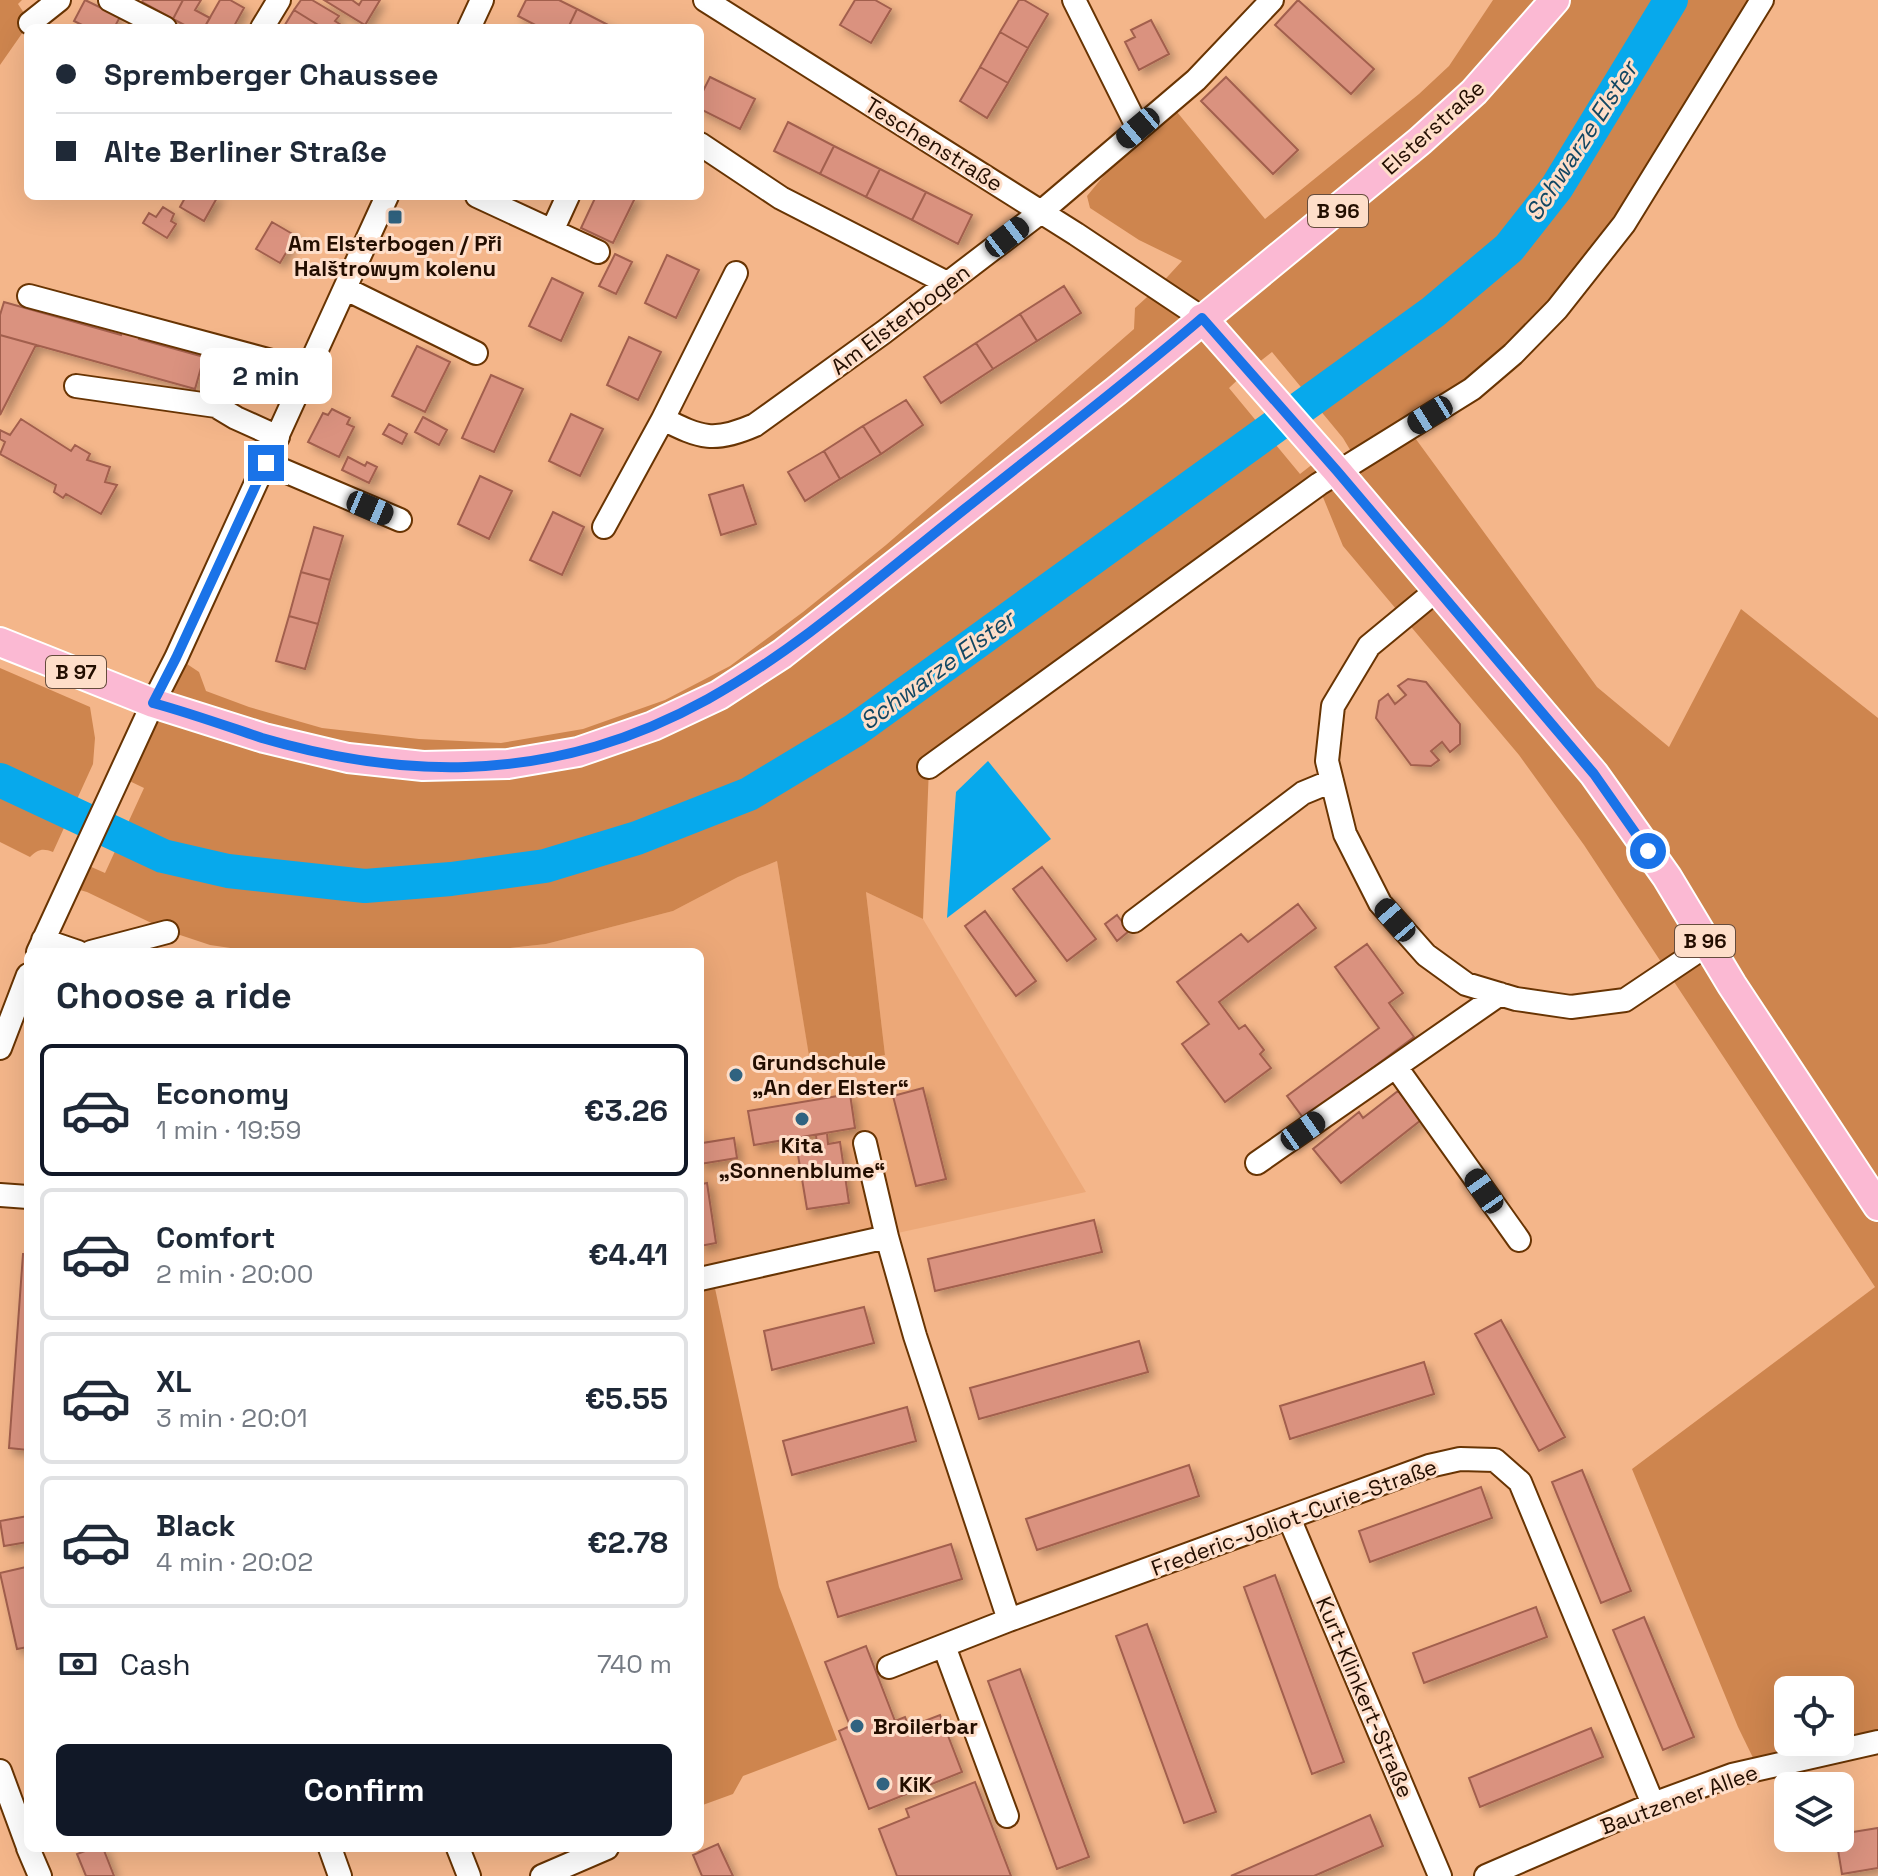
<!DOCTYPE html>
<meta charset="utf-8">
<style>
body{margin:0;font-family:"Space Grotesk",sans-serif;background:#f6f6f7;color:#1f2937;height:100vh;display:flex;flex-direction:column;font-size:30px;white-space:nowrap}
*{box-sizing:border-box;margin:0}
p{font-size:26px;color:#747a83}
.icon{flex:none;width:44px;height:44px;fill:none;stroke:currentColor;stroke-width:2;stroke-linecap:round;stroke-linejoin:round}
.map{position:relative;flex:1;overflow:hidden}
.details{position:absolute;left:24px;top:948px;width:680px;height:904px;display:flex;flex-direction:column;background:#fff;border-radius:12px;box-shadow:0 8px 32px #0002}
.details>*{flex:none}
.guide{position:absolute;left:24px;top:24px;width:680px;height:176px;border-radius:12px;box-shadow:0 8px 32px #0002;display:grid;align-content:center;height:176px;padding:0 32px;background:#fff}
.controls{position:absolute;left:1774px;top:1676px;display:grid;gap:16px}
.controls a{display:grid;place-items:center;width:80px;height:80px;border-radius:12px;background:#fff;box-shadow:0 8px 32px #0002;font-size:40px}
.end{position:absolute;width:36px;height:36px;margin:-18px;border:10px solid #1a73e8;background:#fff;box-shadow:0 0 0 4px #fff}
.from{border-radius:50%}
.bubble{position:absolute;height:56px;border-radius:12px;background:#fff;box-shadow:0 8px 32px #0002;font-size:26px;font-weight:600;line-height:56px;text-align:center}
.car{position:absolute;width:24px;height:48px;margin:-24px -12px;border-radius:10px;box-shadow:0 0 6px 2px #0007;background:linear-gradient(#222 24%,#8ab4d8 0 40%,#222 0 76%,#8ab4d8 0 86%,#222 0)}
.guide b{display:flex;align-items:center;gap:28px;height:76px;font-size:30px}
.guide b+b{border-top:2px solid #e0e1e3}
.guide i{width:20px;height:20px;background:#1f2937}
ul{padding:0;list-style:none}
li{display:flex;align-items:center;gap:24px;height:132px;margin:0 16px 12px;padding:0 16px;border:4px solid #e0e1e3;border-radius:12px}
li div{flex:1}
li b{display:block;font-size:30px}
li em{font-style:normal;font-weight:600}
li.selected{border-color:#111827}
li>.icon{width:72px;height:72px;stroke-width:1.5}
h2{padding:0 32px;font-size:36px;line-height:96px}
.pay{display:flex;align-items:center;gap:20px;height:88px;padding:0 32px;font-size:30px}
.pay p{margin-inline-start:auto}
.cta{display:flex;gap:16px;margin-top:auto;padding:16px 32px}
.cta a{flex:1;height:92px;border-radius:12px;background:#111827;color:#fff;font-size:32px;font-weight:600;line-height:92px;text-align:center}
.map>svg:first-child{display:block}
</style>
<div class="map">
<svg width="1878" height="1876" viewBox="0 0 1878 1876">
<defs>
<filter id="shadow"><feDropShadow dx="5" dy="5" stdDeviation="4" flood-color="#0004"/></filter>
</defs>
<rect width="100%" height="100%" fill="#f4b68a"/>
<!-- built -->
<path fill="#eca878" d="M777 861 811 1067 885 1055 866 892 923 919 1086 1192 700 1276V952H477L546 944 673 911 738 877Z"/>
<!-- green -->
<path fill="#ce854e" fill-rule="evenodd" d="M0 0H22L18 4 30 22 0 65Z
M1493 0H1552L1533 25 1202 317 1158 287 1182 261 1139 240 1090 208 1087 196 1106 173 1177 112 1265 219 1419 94 1449 66Z
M1557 0H1761L1623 224 1512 353 1355 458 1343 438 1272 352 1249 370 1204 318Z
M1157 288 1199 319 1160 353 684 710 465 768 685 713 1202 321 1247 371 1229 388 1300 474 1323 456 1591 776 1878 1210V1739L1758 1768 1738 1727 1632 1469 1875 1287 1584 845 1519 755 1343 546 1318 485 929 767 923 919 866 892 885 1055 811 1068 777 861 738 877 673 911 546 944 474 952H258L210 945 168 931 87 892 69 887 80 862 105 873 144 788 119 776 178 658 199 672 206 691 249 707 322 728 419 739 501 743 583 729 665 700 730 666 803 612 886 545 1134 329 1135 308ZM1788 1690H1840V1742H1788Z
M1410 431 1597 687 1669 747 1741 609 1878 718V1201L1669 876 1340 472Z
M0 668 90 707 95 738 93 764 53 852C43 848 38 849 30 857L0 842Z
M713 1279 779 1587 837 1740 743 1776 733 1794 700 1806V1281Z"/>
<!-- water -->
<path fill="#07a9ec" d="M988 761 1051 839 947 918 956 792Z"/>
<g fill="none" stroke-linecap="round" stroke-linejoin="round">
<!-- river -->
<path stroke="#07a9ec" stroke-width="34" d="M0 780 163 856 228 871 365 886 451 879 545 866 637 838 749 794 855 730 1433 312 1509 248 1557 187 1671 0"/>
</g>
<!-- building -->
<path fill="#da927f" stroke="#a25f4d" stroke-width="2" filter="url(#shadow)" d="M85 0 120 17 114 28H88L74 21Z
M143 0H183L173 19 142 2Z
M183 0H201L195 10 210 18 204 28H190L173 19Z
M220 0H230L244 8 233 28H204Z
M301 0H312L339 16 335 21 346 28H323L294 10Z
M324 0H352L359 5 362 0H380L365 25Z
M526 0H559L577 9 568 28H541L518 16Z
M855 0H875L891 9 871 43 840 25Z
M1019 0H1024L1048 14 1028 48 1000 32Z
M1298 0 1374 69 1351 94 1275 25Z
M577 9 614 28H568Z
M294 10 323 28H283Z
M1151 20 1169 54 1139 70 1125 42 1135 37 1131 30Z
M1000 32 1028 48 1008 83 980 67Z
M980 67 1008 83 987 118 960 101Z
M710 77 755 99 740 129 700 109V97Z
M1226 77 1298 150 1273 174 1201 101Z
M788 122 834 146 820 174 774 151Z
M834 146 880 169 866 197 820 174Z
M880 169 926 192 912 220 866 197Z
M926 192 972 215 958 244 912 220Z
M186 196H218L204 221 180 207Z
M596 196H636L613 243 581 228Z
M163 207 174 214 171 221 176 224 167 238 143 223 149 213 156 217Z
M272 222 296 236 280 263 256 249Z
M615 254 632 262 616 294 599 286Z
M667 255 699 270 676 318 645 303Z
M552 278 583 293 561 341 529 326Z
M1064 286 1081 313 1037 341 1020 314Z
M4 302 121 335 123 326 141 331 139 339 204 357 195 389 0 335V315Z
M1020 314 1037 341 993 369 976 343Z
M0 335 36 345 0 415Z
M629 337 661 352 638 400 607 385Z
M976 343 993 369 941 403 924 377Z
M417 346 450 362 425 412 392 396Z
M491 375 523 389 494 452 462 438Z
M906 400 923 425 881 454 863 426Z
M332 409 350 418 347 424 354 427 339 457 308 442 323 413 328 415Z
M571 414 603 429 580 476 549 461Z
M423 417 447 430 439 445 415 432Z
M21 419 71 451 75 445 90 454 87 460 110 467 105 482 117 485 101 514 66 494 63 498 54 492 56 485 0 454 5 442 0 439V430L10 435Z
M389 424 407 434 402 444 383 434Z
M863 426 881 454 840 479 824 451Z
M824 451 840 479 805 501 788 472Z
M348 457 365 466 367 462 377 467 369 483 342 470Z
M480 476 512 491 489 539 458 524Z
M743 485 756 524 721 535 709 495Z
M553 512 584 527 562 575 530 560Z
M314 527 343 536 330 580 301 572Z
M301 572 330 580 318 624 289 616Z
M289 616 318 624 305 669 276 661Z
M1408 679 1426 682 1460 724V744L1450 752 1442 742 1431 751 1439 760 1431 766 1411 765 1376 718 1379 701 1388 694 1395 704 1406 695 1398 686Z
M1042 867 1096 939 1067 961 1013 889Z
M1298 904 1316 928 1219 1002 1239 1029 1245 1025 1264 1050 1260 1054 1271 1068 1225 1102 1182 1044 1209 1024 1177 982 1241 934 1248 942Z
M985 911 1036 981 1016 996 965 926Z
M1117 915 1129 931 1117 941 1105 924Z
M1367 944 1403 993 1389 1003 1414 1037 1304 1119 1287 1096 1379 1028 1335 967Z
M923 1088 946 1179 916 1186 893 1096Z
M1398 1091 1421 1120 1341 1183 1313 1149 1359 1112 1363 1118Z
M850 1094 855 1128 754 1145 748 1111Z
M700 1128 702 1143 734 1138 737 1158 700 1164Z
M827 1133 828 1144 840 1142 849 1203 807 1209 797 1149 817 1146 816 1135Z
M700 1172 702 1184 707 1183 716 1243 700 1246Z
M1094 1220 1102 1252 935 1291 928 1259Z
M23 1254H28V1450L9 1448Z
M864 1307 874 1343 772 1370 764 1331Z
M1501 1320 1565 1437 1539 1451 1475 1334Z
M1139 1341 1148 1372 979 1419 970 1388Z
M1424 1362 1434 1394 1290 1439 1280 1406Z
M907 1407 916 1441 792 1475 783 1441Z
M1189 1465 1199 1496 1037 1550 1026 1519Z
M1582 1470 1631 1591 1601 1603 1552 1482Z
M1481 1487 1492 1518 1370 1562 1359 1531Z
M28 1516V1542L4 1546 0 1521Z
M951 1544 962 1579 838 1617 827 1582Z
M26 1567 28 1647 17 1649 0 1573Z
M1275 1575 1344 1762 1312 1774 1244 1587Z
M1536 1607 1547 1637 1424 1683 1413 1653Z
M1644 1617 1694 1737 1663 1750 1613 1630Z
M1147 1624 1216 1812 1184 1823 1116 1636Z
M866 1646 895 1721 905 1717 909 1727 940 1715 962 1772 869 1809 839 1731 850 1726 825 1662Z
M1020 1669 1089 1857 1057 1869 988 1681Z
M1591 1728 1603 1757 1480 1807 1469 1778Z
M975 1782 1011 1876H897L879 1829 909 1817 906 1809Z
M1370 1815 1383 1846 1314 1876H1231Z
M1878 1828V1868L1842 1874 1836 1838H1840V1834Z
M718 1844 733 1876H702L693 1855Z
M93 1848H103L114 1876H86L77 1854Z"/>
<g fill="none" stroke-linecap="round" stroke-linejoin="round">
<defs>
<path id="minor" d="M110 0 165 28
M705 0 1076 234 1202 318
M1074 0 1138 128
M30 23 59 0
M262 28 279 0
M469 28 482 0
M700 144 781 198 947 283
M477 196 598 252
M552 231 568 196
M736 273 663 419C701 438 714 443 755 425L884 332 1041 212 1196 80 1272 0
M346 289 476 353
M29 296 309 371
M76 386 216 406 236 418 278 437
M266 463 400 520
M604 527 663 419
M1438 589 1369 646 1333 706 1327 761 1345 834 1380 903 1426 955 1466 984 1516 999 1571 1007 1625 1000 1707 945
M929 767 1319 484 1472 389 1513 354 1557 309 1624 224 1762 0
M1134 921 1303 793 1332 781
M43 940 78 952
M38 952 153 703 176 658 387 196
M91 952 167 932
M0 1048 28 975
M1396 1067 1519 1240
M865 1143 887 1237
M1257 1163 1500 994
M0 1195 28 1197
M700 1279 887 1237 915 1336 1009 1620 1429 1466 1460 1459 1495 1460 1520 1482 1653 1804
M1289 1518 1440 1876
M944 1646 1007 1816
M889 1667 1009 1620
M0 1771 28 1847
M28 1848 40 1876
M330 1848 340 1876
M458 1848 469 1876
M542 1876 607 1848
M1486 1876 1653 1804 1732 1775 1878 1742"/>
<path id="major" d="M1202 318 1337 471 1594 774 1667 877 1732 985 1878 1206
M0 642 153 703 264 738 348 758 423 766 508 764 578 752 653 726 719 695 782 654 1116 391 1420 141 1474 92 1555 0"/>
</defs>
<!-- minor casing -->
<use href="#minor" stroke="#683403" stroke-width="26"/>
<!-- major casing -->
<use href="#major" stroke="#fff" stroke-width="32"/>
<!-- minor -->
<use href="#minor" stroke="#fff" stroke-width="22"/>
<!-- major -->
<use href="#major" stroke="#fbb9d3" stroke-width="28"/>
</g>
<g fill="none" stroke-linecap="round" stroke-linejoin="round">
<!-- route -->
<path stroke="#1a73e8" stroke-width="10" d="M266 463 176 658 153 703C190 713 226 726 262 738 327 757 398 769 466 767 681 760 808 633 966 508 1045 445 1125 384 1202 318L1337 471 1594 774 1648 851"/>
</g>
<!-- markers -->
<g fill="#306380" stroke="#fedec9" stroke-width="3">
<rect x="387" y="209" width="16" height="16" rx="4"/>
<circle cx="736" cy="1075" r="8"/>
<circle cx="802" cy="1119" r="8"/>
<circle cx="857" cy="1726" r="8"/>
<circle cx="883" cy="1784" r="8"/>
</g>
<g text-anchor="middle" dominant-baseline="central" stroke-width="6" stroke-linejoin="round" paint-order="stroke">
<!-- shield labels -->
<g fill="#fedec9" stroke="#654c3c" stroke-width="2">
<rect x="1308" y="195" width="60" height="32" rx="6"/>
<rect x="46" y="656" width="60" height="32" rx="6"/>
<rect x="1675" y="925" width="60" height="32" rx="6"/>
</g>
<g font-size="20" font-weight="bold" fill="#230e00">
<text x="1338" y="211">B 96</text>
<text x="76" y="672">B 97</text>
<text x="1705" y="941">B 96</text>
</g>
<!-- street labels -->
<g font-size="22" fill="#230e00" stroke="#fedec9">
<text transform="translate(1433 127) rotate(-42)">Elsterstraße</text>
<text transform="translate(934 144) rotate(32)">Teschenstraße</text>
<text transform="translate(900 319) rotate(-37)">Am Elsterbogen</text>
<text transform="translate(1294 1517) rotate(-20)">Frederic-Joliot-Curie-Straße</text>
<text transform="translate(1365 1697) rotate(67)">Kurt-Klinkert-Straße</text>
<text transform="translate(1679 1799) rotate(-20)">Bautzener Allee</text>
</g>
<!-- poi labels -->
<g font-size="22" font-weight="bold" fill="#230e00" stroke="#fedec9" text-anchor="start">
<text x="395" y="243" text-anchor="middle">Am Elsterbogen / Při<tspan x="395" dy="25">Halštrowym kolenu</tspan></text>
<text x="752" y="1062">Grundschule<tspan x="752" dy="25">„An der Elster“</tspan></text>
<text x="802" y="1145" text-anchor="middle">Kita<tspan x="802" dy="25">„Sonnenblume“</tspan></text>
<text x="873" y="1726">Broilerbar</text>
<text x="899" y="1784">KiK</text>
</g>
<!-- water labels -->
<g font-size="24" font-style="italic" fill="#124763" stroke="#fedec9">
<text transform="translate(1581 141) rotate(-57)">Schwarze Elster</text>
<text transform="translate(937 670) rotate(-36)">Schwarze Elster</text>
</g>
</g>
</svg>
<div class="controls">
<a><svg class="icon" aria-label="locate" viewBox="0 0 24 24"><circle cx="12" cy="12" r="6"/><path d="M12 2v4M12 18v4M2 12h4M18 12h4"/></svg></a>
<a><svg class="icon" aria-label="layers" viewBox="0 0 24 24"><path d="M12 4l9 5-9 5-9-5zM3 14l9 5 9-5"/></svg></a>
</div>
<i class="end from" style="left:1648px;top:851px"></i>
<i class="end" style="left:266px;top:463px"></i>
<div class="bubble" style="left:200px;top:348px;width:132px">2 min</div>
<i class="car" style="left:1138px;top:128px;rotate:230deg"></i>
<i class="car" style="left:1007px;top:237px;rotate:52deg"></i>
<i class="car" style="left:1430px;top:415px;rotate:238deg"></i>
<i class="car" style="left:370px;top:508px;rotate:113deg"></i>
<i class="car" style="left:1395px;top:920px;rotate:319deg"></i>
<i class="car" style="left:1303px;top:1131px;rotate:55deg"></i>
<i class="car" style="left:1484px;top:1191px;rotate:325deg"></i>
<div class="guide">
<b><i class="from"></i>Spremberger Chaussee</b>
<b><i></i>Alte Berliner Straße</b>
</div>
<section class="details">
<h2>Choose a ride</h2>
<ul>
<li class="selected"><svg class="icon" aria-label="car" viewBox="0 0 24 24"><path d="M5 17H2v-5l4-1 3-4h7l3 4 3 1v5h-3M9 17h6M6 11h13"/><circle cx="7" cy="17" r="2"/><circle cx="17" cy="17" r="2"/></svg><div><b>Economy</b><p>1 min · 19:59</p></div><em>€3.26</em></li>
<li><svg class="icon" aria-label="car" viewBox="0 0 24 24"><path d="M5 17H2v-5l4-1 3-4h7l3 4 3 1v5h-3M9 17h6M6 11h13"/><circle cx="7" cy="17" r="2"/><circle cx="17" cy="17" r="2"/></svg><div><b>Comfort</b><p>2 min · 20:00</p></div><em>€4.41</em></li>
<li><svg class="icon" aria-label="car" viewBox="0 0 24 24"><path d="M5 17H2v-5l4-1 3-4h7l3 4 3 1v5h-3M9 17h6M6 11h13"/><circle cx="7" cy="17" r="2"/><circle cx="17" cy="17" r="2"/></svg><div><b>XL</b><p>3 min · 20:01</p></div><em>€5.55</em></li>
<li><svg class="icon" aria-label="car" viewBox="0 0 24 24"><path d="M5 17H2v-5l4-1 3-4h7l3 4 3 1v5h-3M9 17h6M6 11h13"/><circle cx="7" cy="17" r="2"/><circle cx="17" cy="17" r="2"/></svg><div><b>Black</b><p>4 min · 20:02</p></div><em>€2.78</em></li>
</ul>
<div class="pay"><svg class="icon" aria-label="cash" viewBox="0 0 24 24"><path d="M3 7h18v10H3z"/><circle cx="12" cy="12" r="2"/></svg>Cash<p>740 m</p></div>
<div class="cta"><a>Confirm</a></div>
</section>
</div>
